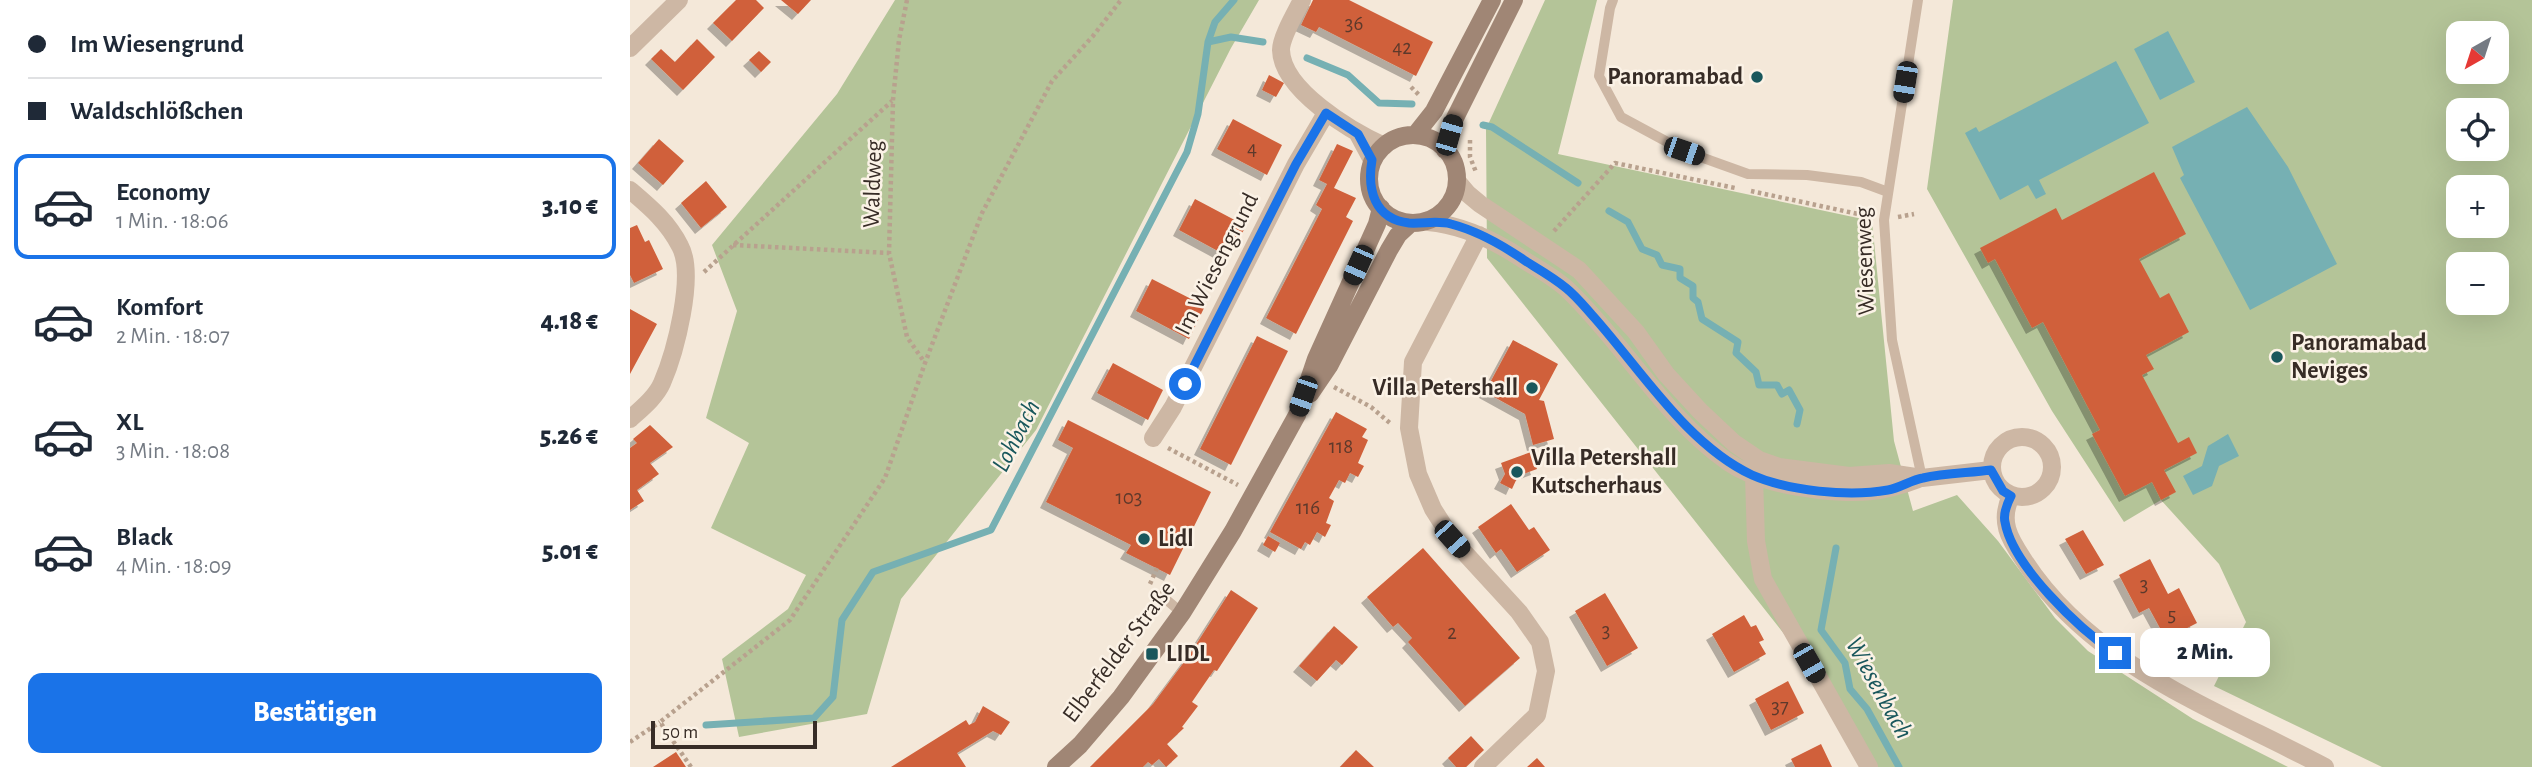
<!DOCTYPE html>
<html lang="de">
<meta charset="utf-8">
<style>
body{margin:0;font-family:"Alegreya Sans",sans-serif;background:#f6f6f7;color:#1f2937;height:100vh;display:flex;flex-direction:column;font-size:26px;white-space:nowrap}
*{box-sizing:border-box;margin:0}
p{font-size:23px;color:#747a83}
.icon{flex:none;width:38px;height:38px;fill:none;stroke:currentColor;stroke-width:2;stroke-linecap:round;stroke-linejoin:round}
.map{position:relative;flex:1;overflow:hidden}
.panel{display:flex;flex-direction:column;background:#fff;width:630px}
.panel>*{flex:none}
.hud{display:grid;align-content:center;height:154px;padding:0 28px;background:#fff}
.needle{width:46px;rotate:219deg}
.buttons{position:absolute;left:1816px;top:21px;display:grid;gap:14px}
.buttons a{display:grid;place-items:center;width:63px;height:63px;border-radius:14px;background:#fff;box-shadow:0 7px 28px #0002;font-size:35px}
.scale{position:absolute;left:21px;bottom:18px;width:166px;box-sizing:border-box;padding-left:7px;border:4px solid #372c26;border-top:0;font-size:19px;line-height:24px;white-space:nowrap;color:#372c26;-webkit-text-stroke:5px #fbf2e6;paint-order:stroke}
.end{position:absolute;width:32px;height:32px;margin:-16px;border:9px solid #1a73e8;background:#fff;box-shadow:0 0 0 4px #fff}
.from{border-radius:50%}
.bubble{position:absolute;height:49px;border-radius:14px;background:#fff;box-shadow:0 7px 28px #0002;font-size:23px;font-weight:800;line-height:49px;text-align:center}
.car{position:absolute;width:21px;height:42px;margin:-21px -10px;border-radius:9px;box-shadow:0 0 5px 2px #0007;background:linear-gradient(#222 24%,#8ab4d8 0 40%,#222 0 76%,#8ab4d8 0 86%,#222 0)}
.hud b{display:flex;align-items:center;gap:24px;height:66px;font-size:26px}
.hud b+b{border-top:2px solid #e0e1e3}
.hud i{width:18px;height:18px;background:#1f2937}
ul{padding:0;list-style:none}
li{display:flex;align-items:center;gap:21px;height:105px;margin:0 14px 10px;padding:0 14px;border:4px solid transparent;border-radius:14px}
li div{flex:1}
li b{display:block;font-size:26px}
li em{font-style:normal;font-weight:800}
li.on{border-color:#1a73e8}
li>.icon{width:63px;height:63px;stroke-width:1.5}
.action{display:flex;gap:14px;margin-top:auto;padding:14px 28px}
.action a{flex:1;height:80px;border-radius:14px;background:#1a73e8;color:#fff;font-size:28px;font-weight:800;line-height:80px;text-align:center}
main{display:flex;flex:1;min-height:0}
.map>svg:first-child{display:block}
</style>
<main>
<section class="panel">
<div class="hud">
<b><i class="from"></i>Im Wiesengrund</b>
<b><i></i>Waldschlößchen</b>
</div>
<ul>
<li class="on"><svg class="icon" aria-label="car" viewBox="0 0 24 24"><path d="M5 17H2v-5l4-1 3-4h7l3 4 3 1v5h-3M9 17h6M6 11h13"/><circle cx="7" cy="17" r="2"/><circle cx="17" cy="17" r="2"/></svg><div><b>Economy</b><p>1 Min. · 18:06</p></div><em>3.10 €</em></li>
<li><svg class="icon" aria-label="car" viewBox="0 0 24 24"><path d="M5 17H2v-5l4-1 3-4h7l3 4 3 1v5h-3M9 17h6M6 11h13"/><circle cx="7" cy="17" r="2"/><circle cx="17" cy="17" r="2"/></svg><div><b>Komfort</b><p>2 Min. · 18:07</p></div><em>4.18 €</em></li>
<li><svg class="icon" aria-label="car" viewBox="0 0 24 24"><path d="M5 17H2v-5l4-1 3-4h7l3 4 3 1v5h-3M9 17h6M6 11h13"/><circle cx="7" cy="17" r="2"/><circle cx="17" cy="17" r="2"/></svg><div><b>XL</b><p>3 Min. · 18:08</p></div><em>5.26 €</em></li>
<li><svg class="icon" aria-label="car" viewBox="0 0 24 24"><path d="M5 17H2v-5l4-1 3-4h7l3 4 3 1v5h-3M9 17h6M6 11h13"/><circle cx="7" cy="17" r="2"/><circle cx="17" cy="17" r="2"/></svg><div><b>Black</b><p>4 Min. · 18:09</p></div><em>5.01 €</em></li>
</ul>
<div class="action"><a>Bestätigen</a></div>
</section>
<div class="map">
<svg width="1902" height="767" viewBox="0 0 1902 767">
<defs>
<filter id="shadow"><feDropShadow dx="-6" dy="6" stdDeviation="0" flood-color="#0004"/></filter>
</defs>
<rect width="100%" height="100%" fill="#f4e8d9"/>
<!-- green -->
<path fill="#b4c498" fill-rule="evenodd" d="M265 0H629L601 48 406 430 271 599 237 714 109 737 92 659 158 609 176 575 81 528 119 443 76 418 107 311 82 245 207 94Z
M915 0H967L928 154 1242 221 1264 441 1283 511 1327 495 1368 541 1425 618 1458 651 1563 719 1658 767H1248L1181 668 857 258 856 129Z
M1323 0H1902V767H1752L1584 686 1616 622 1589 564 1531 500 1494 522 1422 411 1297 189ZM1829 33H1867V72H1829ZM1829 110H1867V149H1829ZM1829 187H1867V226H1829ZM1829 264H1867V303H1829Z"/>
<!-- water -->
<path fill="#76b0b3" d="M1538 31 1565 82 1530 100 1504 49Z
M1486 61 1519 123 1409 180 1416 194 1406 199 1398 185 1370 200 1335 133 1346 127 1349 132Z
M1617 107 1658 167 1707 264 1620 310 1550 178 1554 175 1542 147Z
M1598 434 1609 456 1589 466 1582 486 1563 495 1553 476 1572 466 1578 446Z"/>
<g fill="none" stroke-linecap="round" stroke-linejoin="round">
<!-- stream -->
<path stroke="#76b0b3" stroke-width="7" d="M578 42 601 37 633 42
M677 58 718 75 749 103 782 104
M853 125 862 127 948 183
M979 211 998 222 1012 249 1027 255 1032 265 1050 269V278L1063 286V298L1068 302 1072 319 1108 342 1106 353 1126 372 1129 385H1147L1152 394 1159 390 1170 410 1167 424
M1206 548 1191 630 1215 663 1220 689 1237 709 1269 767
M76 725 184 718 203 697 212 620 243 572 361 530 557 152 568 114 578 42 585 22 604 0"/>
</g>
<!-- building -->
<path fill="#d0613b" filter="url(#shadow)" d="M106 0H126L134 8 102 41 83 23Z
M151 0H181L168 14Z
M683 0H719L803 42 786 76 689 27 686 32 671 25Z
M67 39 85 57 53 90 21 59 31 49 45 62Z
M129 51 141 62 131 72 119 60Z
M639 75 654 83 646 97 632 90Z
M603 119 652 145 637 175 587 149Z
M29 139 54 161 33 185 8 163Z
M707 144 723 151 704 188 726 198 716 217 723 221 666 334 636 318 692 209 686 205 697 184 689 180Z
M1524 172 1556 234 1509 259 1530 298 1539 293 1559 332 1516 355 1524 369 1512 375 1548 443 1559 437 1567 453 1534 470 1546 492 1531 500 1522 482 1495 496 1462 434 1470 430 1413 322 1402 328 1365 259 1358 263 1350 248 1426 208 1432 220Z
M76 181 97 207 71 228 51 203Z
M565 199 616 226 599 257 549 230Z
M7 225 15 242 19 240 33 269 4 283 0 275V228Z
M522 279 575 306 559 339 506 311Z
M0 309 27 324 0 374Z
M627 336 658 351 601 465 570 449Z
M883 340 928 364 909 400 914 401 924 439 903 445 895 414 855 392Z
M483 363 533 390 518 420 467 393Z
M706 412 737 429 732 437 738 440 728 463 734 466 728 477 720 473 715 483 709 480 699 498 704 501 696 523 701 525 695 537 687 532 680 545 675 542 671 549 640 532Z
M438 420 581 492 540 575 496 553 501 545 416 502 443 448 428 440Z
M20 425 43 447 20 463 29 474 7 490 14 501 0 510V448L7 443 3 439Z
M901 452 907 469 888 476 882 489 870 483 875 474 871 463Z
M881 504 899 530 904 527 920 550 887 572 871 549 866 553 848 527Z
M1453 530 1474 565 1456 574 1435 539Z
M638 536 650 543 645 552 633 545Z
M793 548 890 658 835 706 778 642 782 638 768 623 763 627 737 597Z
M1520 559 1538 594 1549 588 1567 623 1536 639 1519 608 1509 613 1489 575Z
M601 590 628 608 587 671 584 670 562 702 568 706 552 727 554 728 537 744 548 756 536 767 529 759 522 765 518 762 513 767H460L523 704 560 654Z
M975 593 1008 648 977 666 945 611Z
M1114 615 1121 627 1126 625 1134 640 1129 642 1136 654 1104 672 1082 634Z
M704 626 728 647 712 665 706 660 687 681 669 666Z
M1158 681 1174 713 1141 730 1125 699Z
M353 706 380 722 371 735 363 731 327 753 336 767H261L336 720 339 725 345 722Z
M841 736 854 750 836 767H826L818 758Z
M1191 744 1202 767H1165L1161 759Z
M726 750 744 767H710Z
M46 752 56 767H23Z
M907 758 915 767H897Z"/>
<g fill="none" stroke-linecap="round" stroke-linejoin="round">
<!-- path -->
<path stroke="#b8a18e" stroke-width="4.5" stroke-dasharray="3.5 3.5" stroke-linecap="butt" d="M277 0 269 40 263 100 259 253 277 337 295 363
M781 87 790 96
M840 140V157L846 172
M1121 191 1242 217
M1268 217 1284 214
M924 231 985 163 1105 188
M103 245 259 253
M74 272 262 101
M704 387 741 407 761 424
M538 448 608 485
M520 584 527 568
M0 742 30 722
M61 767 30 722 160 620 255 478 295 363 352 213 422 81 463 36 491 0"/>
<!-- service -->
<path stroke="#cdb7a4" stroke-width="10" d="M983 0 980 8 969 76 991 117 1054 151 1118 174 1177 175 1231 182 1258 192
M1288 0 1254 220 1262 340 1292 478
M532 596 552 613"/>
<!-- minor -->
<path stroke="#cdb7a4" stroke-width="18" d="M672 0C666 12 651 37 651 50 652 90 721 131 754 146
M0 48 49 0
M728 134 742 160
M827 181 838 194 850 204 949 270 1006 332 1036 374 1070 411 1104 443 1129 460 1149 467 1219 476 1259 473 1292 478 1361 470
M0 190C20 207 38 222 50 246 66 275 45 353 32 383 26 397 11 409 0 419
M798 222C832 225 862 239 891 258 906 268 926 278 939 291 995 345 1034 417 1098 462 1125 480 1158 486 1189 490 1228 494 1252 493 1288 479
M849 235 783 362 779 428 788 474 803 509 822 539 889 612 910 642 916 671 907 715 853 767
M1362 467a30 30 0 1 1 60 0a30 30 0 1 1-60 0Z
M523 438 543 407 666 164 696 113
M1127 466 1124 476 1126 541 1133 579 1239 767
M1381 496C1369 521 1379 538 1393 559 1461 666 1588 710 1695 767"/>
<!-- secondary -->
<path stroke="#a08675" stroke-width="18" d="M785 135 804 111 862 0
M739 179a44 44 0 1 1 88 0a44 44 0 1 1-88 0Z
M815 150 824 120 884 0
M680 394 699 366 759 250 768 235 781 223
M426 767 450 745 491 697 552 613 603 531 667 415 686 359 747 224 751 208"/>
</g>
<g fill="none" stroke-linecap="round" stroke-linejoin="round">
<!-- route -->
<path stroke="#1a73e8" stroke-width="9" d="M555 384 666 164 696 113 728 134 742 160C737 189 744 219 779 223 793 224 807 220 821 224 848 231 874 246 897 262 910 270 924 278 936 288 946 296 954 306 962 315 1009 367 1057 445 1122 475 1158 491 1219 497 1258 490 1270 488 1281 480 1293 478 1315 473 1339 473 1361 470L1373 491 1381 496C1377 504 1373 514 1375 522 1382 565 1449 629 1485 653"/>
</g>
<!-- markers -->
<g fill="#19575c" stroke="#fbf2e6" stroke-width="2.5">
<circle cx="1127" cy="77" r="7"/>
<circle cx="1647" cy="357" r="7"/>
<circle cx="902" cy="388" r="7"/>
<circle cx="887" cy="472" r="7"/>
<circle cx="514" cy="539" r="7"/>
<rect x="515" y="647" width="14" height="14" rx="3.5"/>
</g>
<g text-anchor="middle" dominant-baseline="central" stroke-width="5" stroke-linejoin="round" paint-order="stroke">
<!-- number labels -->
<g font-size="21" fill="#5d392b">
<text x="724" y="23">36</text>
<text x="772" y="47">42</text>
<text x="622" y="148">4</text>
<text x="711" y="446">118</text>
<text x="499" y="497">103</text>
<text x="678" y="507">116</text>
<text x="1514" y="584">3</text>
<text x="1542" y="614">5</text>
<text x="976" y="630">3</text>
<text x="822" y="632">2</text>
<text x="1150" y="706">37</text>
</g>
<!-- poi labels -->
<g font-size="24" font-weight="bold" fill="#372c26" stroke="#fbf2e6" text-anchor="start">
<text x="1113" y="77" text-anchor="end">Panoramabad</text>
<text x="1661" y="343">Panoramabad<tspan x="1661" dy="28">Neviges</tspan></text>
<text x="888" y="388" text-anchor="end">Villa Petershall</text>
<text x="901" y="458">Villa Petershall<tspan x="901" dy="28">Kutscherhaus</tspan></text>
<text x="528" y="539">Lidl</text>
<text x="536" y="654">LIDL</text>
</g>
<!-- street labels -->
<g font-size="24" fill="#372c26" stroke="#fbf2e6">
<text transform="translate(243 184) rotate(-88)">Waldweg</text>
<text transform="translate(1235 261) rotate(-92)">Wiesenweg</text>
<text transform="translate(587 264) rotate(-63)">Im Wiesengrund</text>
<text transform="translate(489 652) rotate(-53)">Elberfelder Straße</text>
</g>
<!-- water labels -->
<g font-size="26" font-style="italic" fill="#19575c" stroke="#fbf2e6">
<text transform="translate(386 436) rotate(-63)">Lohbach</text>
<text transform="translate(1249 688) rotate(61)">Wiesenbach</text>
</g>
</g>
</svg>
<div class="buttons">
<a><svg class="needle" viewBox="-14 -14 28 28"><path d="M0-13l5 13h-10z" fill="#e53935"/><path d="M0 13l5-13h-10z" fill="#747a83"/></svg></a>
<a><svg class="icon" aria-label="locate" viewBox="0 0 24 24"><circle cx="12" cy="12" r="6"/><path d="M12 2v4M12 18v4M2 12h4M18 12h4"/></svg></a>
<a>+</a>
<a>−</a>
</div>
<div class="scale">50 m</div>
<i class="end from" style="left:555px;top:384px"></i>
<i class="end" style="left:1485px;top:653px"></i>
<div class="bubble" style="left:1510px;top:628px;width:130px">2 Min.</div>
<i class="car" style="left:1275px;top:82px;rotate:189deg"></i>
<i class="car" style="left:819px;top:135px;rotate:16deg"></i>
<i class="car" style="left:1054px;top:151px;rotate:109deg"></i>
<i class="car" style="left:728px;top:265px;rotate:204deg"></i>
<i class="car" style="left:673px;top:396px;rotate:199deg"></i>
<i class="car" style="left:822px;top:539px;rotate:138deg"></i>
<i class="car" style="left:1179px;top:663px;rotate:150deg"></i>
</div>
</main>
